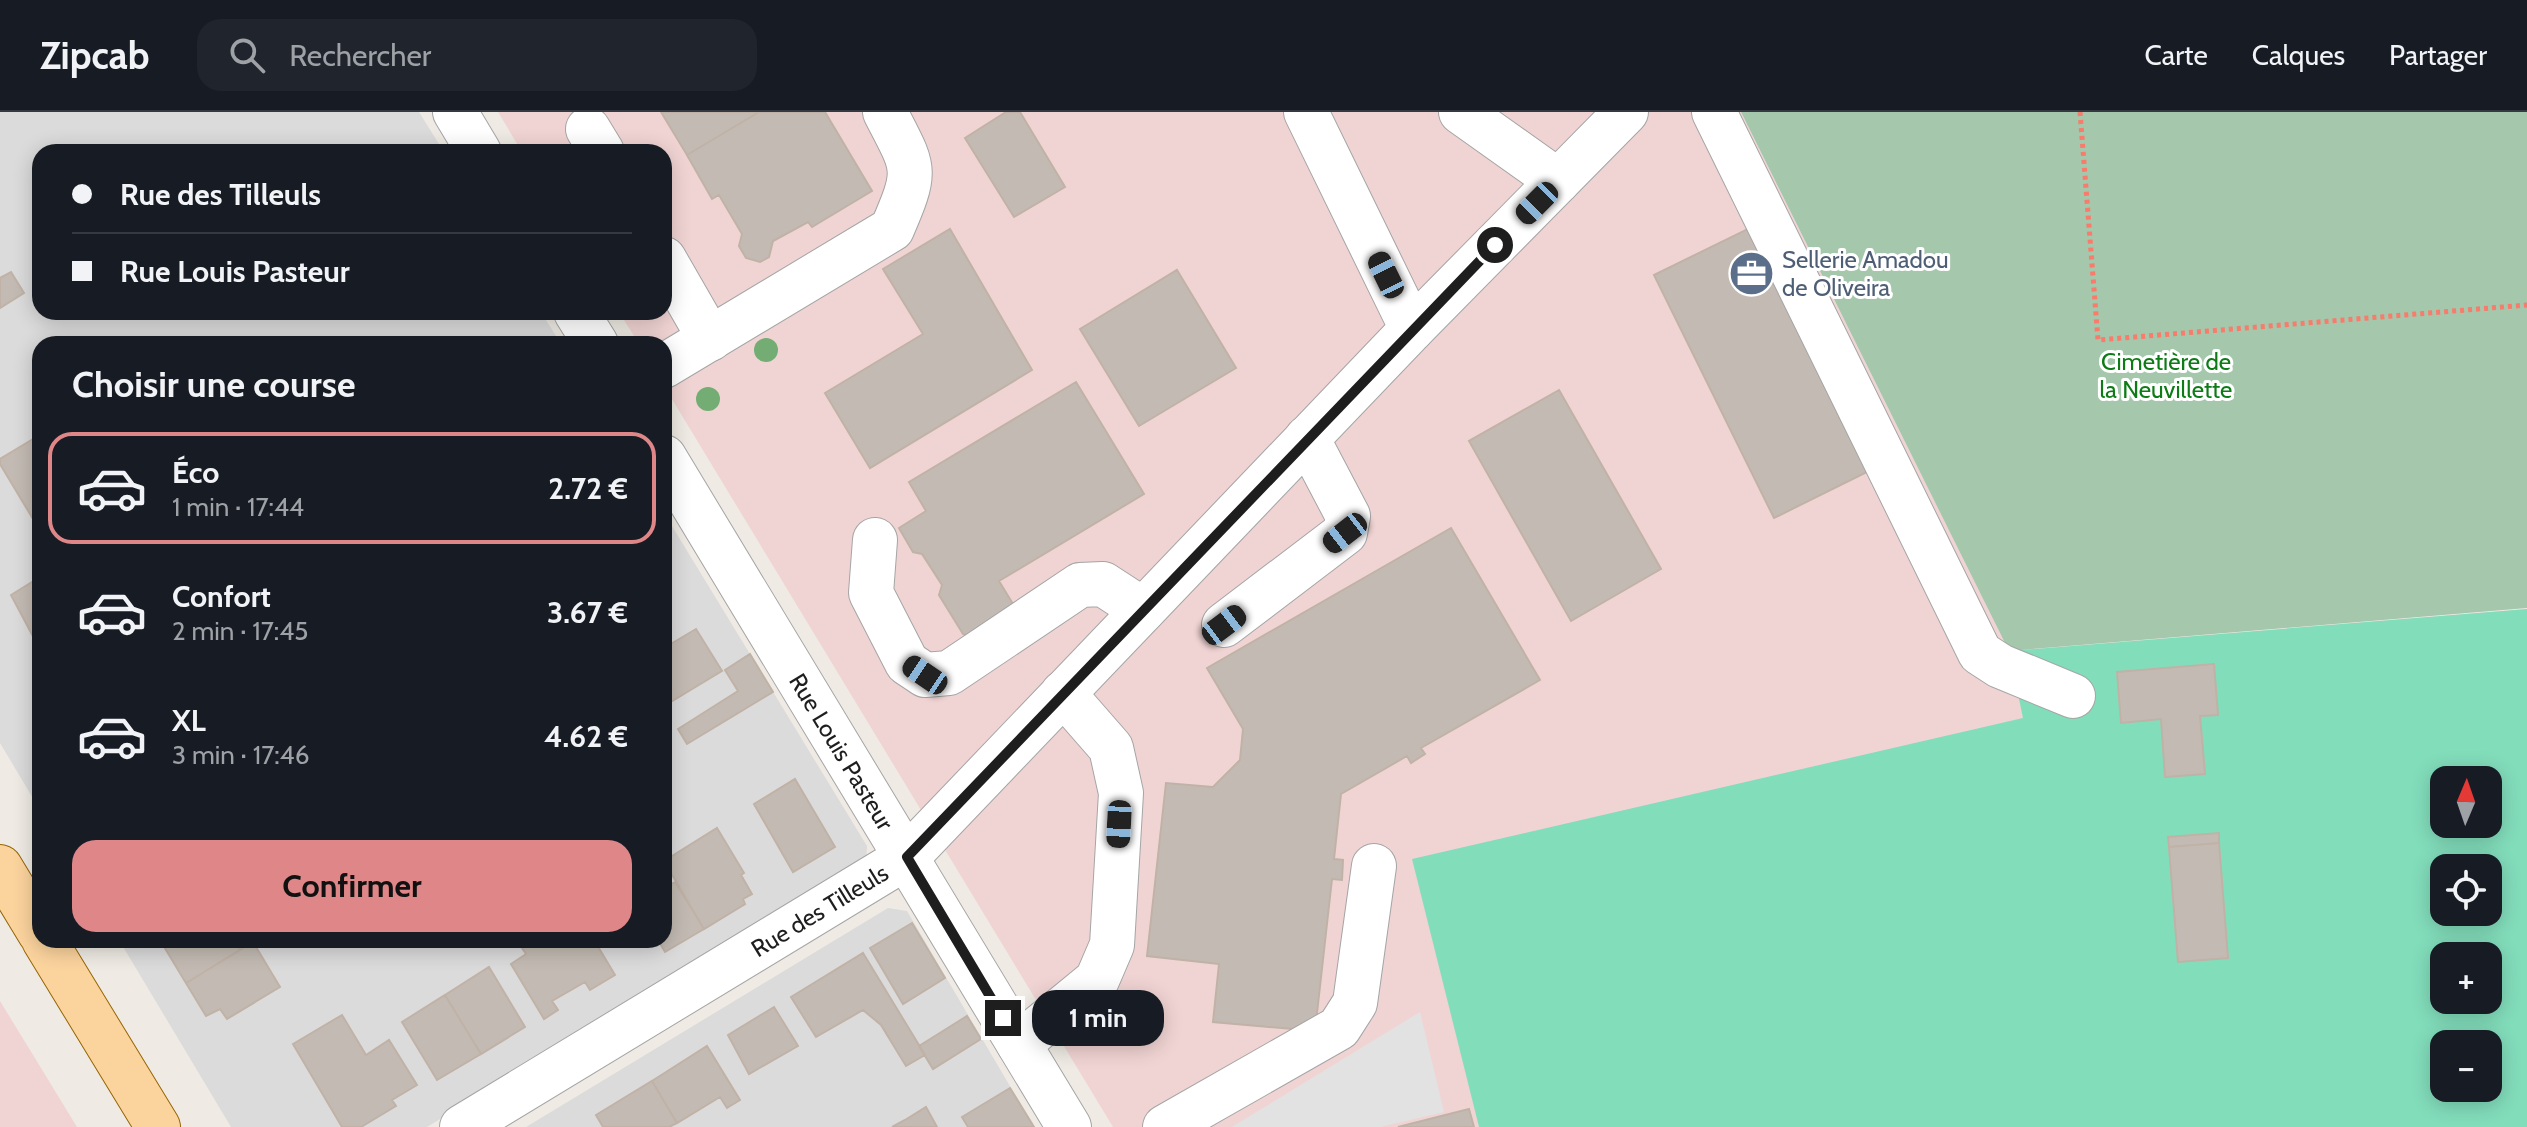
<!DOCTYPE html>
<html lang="fr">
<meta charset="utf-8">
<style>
body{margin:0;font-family:Cabin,sans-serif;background:#20242c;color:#f1f3f6;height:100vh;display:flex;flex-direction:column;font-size:30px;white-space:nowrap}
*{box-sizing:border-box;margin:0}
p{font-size:26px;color:#9ea1a6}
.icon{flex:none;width:44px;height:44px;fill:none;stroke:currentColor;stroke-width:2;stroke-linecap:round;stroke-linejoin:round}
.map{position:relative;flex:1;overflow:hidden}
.drawer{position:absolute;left:32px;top:224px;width:640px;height:612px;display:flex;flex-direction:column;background:#171b24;border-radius:24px;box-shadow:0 4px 20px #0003}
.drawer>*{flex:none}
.hud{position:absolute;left:32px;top:32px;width:640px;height:176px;border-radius:24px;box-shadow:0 4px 20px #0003;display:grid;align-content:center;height:176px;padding:0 40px;background:#171b24}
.needle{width:52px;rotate:2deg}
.buttons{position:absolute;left:2430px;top:654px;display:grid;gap:16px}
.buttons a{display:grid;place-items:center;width:72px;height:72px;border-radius:16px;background:#171b24;box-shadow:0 4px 20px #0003;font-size:40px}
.end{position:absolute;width:36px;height:36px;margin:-18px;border:10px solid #1e1e1e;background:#fff;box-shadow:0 0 0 4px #fff}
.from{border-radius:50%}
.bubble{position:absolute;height:56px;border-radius:24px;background:#171b24;box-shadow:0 4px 20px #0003;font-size:26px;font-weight:700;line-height:56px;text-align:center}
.car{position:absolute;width:24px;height:48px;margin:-24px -12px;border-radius:10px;box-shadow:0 0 6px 2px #0007;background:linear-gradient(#222 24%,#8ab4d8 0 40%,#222 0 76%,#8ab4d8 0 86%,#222 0)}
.hud b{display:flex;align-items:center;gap:28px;height:76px;font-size:30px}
.hud b+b{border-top:2px solid #363941}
.hud i{width:20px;height:20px;background:#f1f3f6}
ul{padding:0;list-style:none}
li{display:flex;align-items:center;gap:24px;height:112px;margin:0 16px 12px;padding:0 24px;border:4px solid transparent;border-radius:24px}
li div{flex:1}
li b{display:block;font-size:30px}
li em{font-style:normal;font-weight:700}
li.current{border-color:#df8788}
li>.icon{width:72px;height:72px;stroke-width:1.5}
h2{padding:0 40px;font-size:36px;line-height:96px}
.action{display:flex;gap:16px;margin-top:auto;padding:16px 40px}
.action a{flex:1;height:92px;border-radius:24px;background:#df8788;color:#111;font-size:32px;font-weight:700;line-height:92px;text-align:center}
header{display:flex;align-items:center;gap:48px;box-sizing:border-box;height:112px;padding:0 40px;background:#171b24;border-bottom:2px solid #363941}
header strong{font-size:38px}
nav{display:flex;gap:44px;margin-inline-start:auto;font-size:28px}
.search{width:560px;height:72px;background:#20242c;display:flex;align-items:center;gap:20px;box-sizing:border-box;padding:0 28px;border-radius:24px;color:#9ea1a6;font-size:30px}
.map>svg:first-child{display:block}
</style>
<header>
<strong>Zipcab</strong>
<div class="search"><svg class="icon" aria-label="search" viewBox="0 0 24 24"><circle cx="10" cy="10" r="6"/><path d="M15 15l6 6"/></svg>Rechercher</div>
<nav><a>Carte</a><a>Calques</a><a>Partager</a></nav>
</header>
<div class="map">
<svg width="2527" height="1015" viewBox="0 0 2527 1015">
<rect width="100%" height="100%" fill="#efebe4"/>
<!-- residential -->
<path fill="#dcdbdb" d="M0 0H419L444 40H40V200H541L561 232H40V698L0 631Z
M664 401 867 734 866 750 427 1015H231L119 828H664Z
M888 796 907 799 1034 1015H526Z"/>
<!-- commercial -->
<path fill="#f0d4d3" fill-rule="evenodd" d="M498 0H1741L2009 539 2527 497V1015H1113L664 274V232H639L619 200H664V40H522ZM2444 668H2488V712H2444ZM2444 756H2488V800H2444ZM2444 844H2488V888H2444ZM2444 932H2488V976H2444Z
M0 889 38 951 77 1015H0Z"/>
<!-- cemetery -->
<path fill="#a5c7ab" d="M1741 0H2527V496L2009 539Z"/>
<!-- pitch -->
<path fill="#82ddbb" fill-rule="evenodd" d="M2527 497V1015H1479L1412 747 2023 606 2009 539ZM2444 668H2488V712H2444ZM2444 756H2488V800H2444ZM2444 844H2488V888H2444ZM2444 932H2488V976H2444Z"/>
<!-- parking -->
<path fill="#e2e2e2" d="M1420 900 1444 1000 1380 1015H1232Z"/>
<!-- building -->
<path fill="#c3bbb3" stroke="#c0b2a6" stroke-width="2" d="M661 0H759L687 43Z
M759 0H825L872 79 812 115 808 110 773 129 769 145 760 150 746 146 739 134 742 122 719 83 712 87 687 43Z
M1006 0H1020L1065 75 1014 105 965 26Z
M1758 112 1877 355 1774 406 1654 163Z
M950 117 1032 258 870 356 825 281 923 222 883 157Z
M1177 158 1236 256 1139 314 1080 217Z
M11 160 24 181 0 196V166Z
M1076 270 1144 382 999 469 1013 492 973 525 963 522 939 483 942 473 922 442 913 440 899 416 926 399 909 370Z
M1559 278 1661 457 1571 509 1469 329Z
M33 327 40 338V403L33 407 0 352V347Z
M1451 416 1540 568 1421 636 1425 642 1411 651 1407 644 1341 682 1334 747 1343 748 1342 768 1332 767 1315 919 1213 910 1219 852 1147 844 1166 671 1213 675 1240 648 1243 617 1207 556Z
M40 465V530H36L11 483Z
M696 517 722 559 664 594V536Z
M750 542 773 580 687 632 678 617 738 579 725 558Z
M2214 552 2218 603 2200 604 2205 662 2165 665 2161 607 2121 611 2117 560Z
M795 667 835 735 793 760 754 692Z
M717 716 744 761 741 763 752 782 743 787 745 792 704 817 664 749Z
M2219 721V731L2169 735 2168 725Z
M2219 731 2228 846 2178 850 2169 735Z
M675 770 704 817 665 840 658 828H664V776Z
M912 811 945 866 903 892 870 836Z
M160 828H234L240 838 186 871Z
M521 828H594L615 863 590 878 585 870 552 889 558 898 544 907 511 852 526 842 518 830Z
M253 830 280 875 227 907 220 897 206 904 186 871Z
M863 841 925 943 906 954 881 913 863 898 816 925 791 885Z
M489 855 525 915 481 942 445 883Z
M445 883 481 942 437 968 402 910Z
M774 895 798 934 749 962 728 923Z
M342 903 366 943 389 928 417 973 392 988 396 994 361 1015H342L293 932Z
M967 904 981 927 933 957 919 934Z
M707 934 740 988 727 996 720 985 677 1011 652 969Z
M652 969 677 1011 669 1015H603L596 1003Z
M1010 976 1034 1015H968L962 1005Z
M926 995 937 1015H892L905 1008Z
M1469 997 1474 1015H1398Z"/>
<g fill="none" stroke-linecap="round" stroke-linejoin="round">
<defs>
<g id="minor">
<path d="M455 0 479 40"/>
<path d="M1306 0 1412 217"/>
<path d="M1461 0 1558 69"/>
<path d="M1714 0 1980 541 2000 554 2073 584"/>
<path d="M588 17 602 40"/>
<path d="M664 147 710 227"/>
<path d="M576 200 596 232"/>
<path d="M664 254 892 117C919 55 914 57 885 0"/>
<path id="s1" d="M664 345 1069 1015"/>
<path d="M875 428 871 481 907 551 925 563 949 561 1080 473 1103 472 1143 498"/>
<path d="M1224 513 1345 421 1348 404 1307 326"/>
<path d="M1019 932 1097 868 1112 833 1121 681 1111 636 1063 581"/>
<path id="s2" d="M462 1015 907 745 1412 217 1626 0"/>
<path d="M1165 1015 1339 916 1355 891 1374 754"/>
</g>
<path id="major" d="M0 755 40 821
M44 828 158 1015"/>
</defs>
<!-- minor casing -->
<use href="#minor" stroke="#a5a5a5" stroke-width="46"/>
<!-- major casing -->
<use href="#major" stroke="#966502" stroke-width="46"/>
<!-- path -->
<path stroke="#f87b6c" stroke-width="5" stroke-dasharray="4 4" stroke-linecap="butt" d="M2080 0 2098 228 2527 193"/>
<!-- minor -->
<use href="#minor" stroke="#fff" stroke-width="44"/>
<!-- major -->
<use href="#major" stroke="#fbd39d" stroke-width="44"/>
</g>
<!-- trees -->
<g fill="#73ad73">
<circle cx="766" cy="238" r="12"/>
<circle cx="708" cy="287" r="12"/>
</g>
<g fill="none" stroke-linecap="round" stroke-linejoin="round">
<!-- route -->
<path stroke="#1e1e1e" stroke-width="10" d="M1003 906 907 745 1495 133"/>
</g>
<!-- icons -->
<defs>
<symbol id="office-disc" viewBox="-11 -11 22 22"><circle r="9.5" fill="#5c6f8a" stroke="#fff"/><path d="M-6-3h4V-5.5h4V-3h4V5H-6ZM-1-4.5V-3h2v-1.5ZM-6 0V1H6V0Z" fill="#fff"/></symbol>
</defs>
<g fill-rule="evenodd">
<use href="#office-disc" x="1726" y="136" width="51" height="51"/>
</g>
<g text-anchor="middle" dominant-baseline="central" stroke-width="6" stroke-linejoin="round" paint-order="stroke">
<!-- service labels -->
<g font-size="24" fill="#4e5e75" stroke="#fff" text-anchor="start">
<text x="1782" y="147">Sellerie Amadou<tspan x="1782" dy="28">de Oliveira</tspan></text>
</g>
<!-- park labels -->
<g font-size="24" fill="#0d7b16" stroke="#fff">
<text x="2166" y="249">Cimetière de<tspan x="2166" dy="28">la Neuvillette</tspan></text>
</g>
<!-- street labels -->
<g font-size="24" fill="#1e1e1e" stroke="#fff">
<text stroke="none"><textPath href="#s1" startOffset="344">Rue Louis Pasteur</textPath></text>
<text stroke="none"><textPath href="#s2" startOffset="418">Rue des Tilleuls</textPath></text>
</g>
</g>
</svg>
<div class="buttons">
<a><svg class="needle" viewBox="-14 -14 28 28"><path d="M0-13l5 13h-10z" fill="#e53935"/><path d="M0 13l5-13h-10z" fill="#9ea1a6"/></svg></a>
<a><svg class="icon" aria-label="locate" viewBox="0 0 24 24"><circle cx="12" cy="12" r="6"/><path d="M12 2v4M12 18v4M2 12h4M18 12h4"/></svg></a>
<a>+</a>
<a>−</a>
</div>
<i class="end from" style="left:1495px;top:133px"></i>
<i class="end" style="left:1003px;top:906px"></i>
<div class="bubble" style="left:1032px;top:878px;width:132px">1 min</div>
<i class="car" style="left:1537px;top:91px;rotate:225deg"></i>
<i class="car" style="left:1386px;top:163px;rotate:334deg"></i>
<i class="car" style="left:1345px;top:421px;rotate:232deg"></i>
<i class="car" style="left:1224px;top:513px;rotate:53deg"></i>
<i class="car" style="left:925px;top:563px;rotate:304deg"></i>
<i class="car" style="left:1119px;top:712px;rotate:183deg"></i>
<div class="hud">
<b><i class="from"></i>Rue des Tilleuls</b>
<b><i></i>Rue Louis Pasteur</b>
</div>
<section class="drawer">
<h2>Choisir une course</h2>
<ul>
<li class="current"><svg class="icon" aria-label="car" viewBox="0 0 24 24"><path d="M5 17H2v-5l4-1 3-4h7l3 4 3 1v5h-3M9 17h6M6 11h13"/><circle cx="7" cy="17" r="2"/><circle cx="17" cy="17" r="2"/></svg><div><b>Éco</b><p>1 min · 17:44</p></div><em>2.72 €</em></li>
<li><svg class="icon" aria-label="car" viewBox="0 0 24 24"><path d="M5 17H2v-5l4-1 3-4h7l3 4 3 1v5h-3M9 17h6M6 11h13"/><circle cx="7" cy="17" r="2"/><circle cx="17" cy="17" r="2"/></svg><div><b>Confort</b><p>2 min · 17:45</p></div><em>3.67 €</em></li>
<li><svg class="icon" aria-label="car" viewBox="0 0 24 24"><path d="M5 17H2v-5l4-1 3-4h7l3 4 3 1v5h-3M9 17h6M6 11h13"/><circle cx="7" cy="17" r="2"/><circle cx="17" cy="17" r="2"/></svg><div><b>XL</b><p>3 min · 17:46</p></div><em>4.62 €</em></li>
</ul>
<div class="action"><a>Confirmer</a></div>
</section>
</div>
